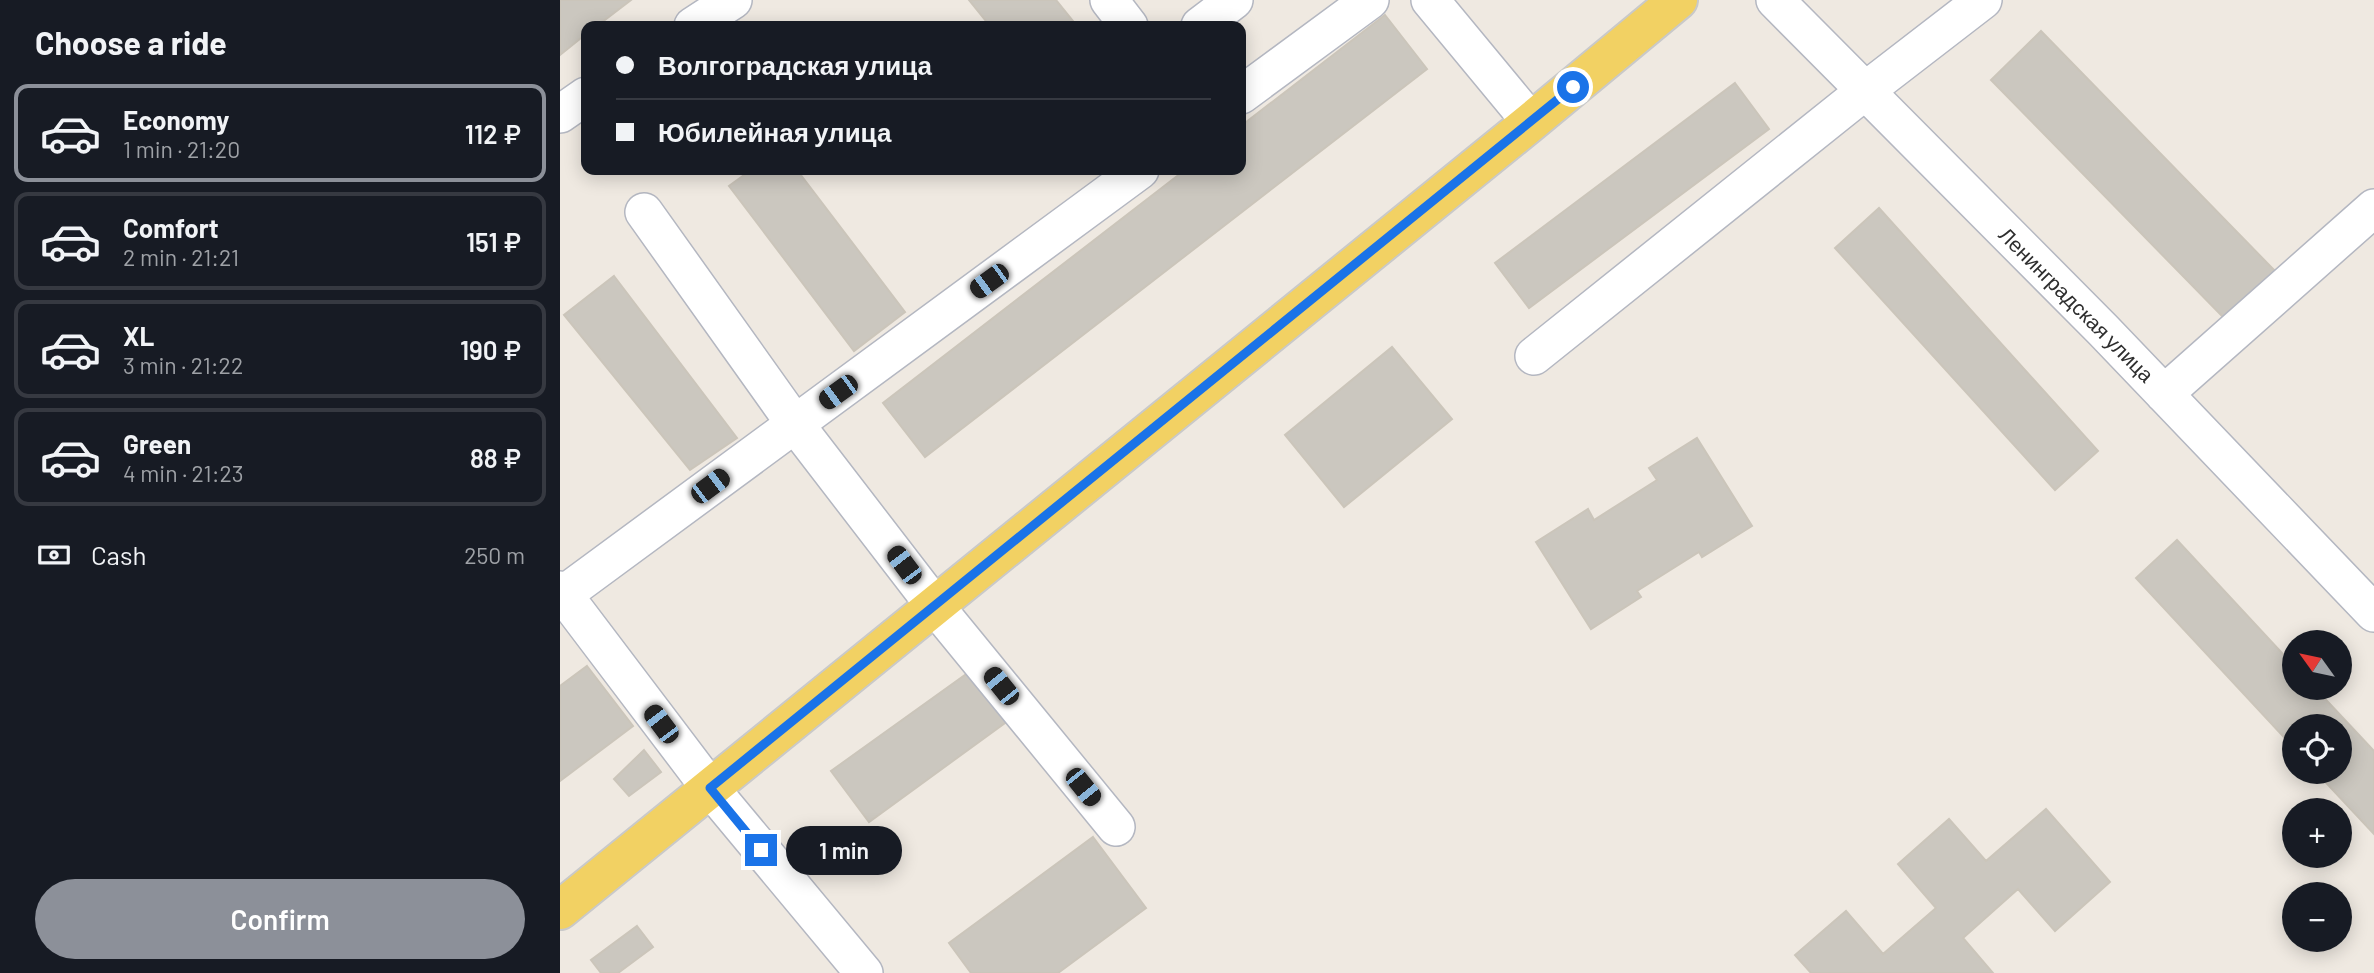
<!DOCTYPE html>
<meta charset="utf-8">
<style>
body{margin:0;font-family:Barlow,sans-serif;background:#20242c;color:#f1f3f6;height:100vh;display:flex;flex-direction:column;font-size:26px;white-space:nowrap}
*{box-sizing:border-box;margin:0}
p{font-size:23px;color:#9ea1a6}
.icon{flex:none;width:38px;height:38px;fill:none;stroke:currentColor;stroke-width:2;stroke-linecap:round;stroke-linejoin:round}
.map{position:relative;flex:1;overflow:hidden}
.sheet{display:flex;flex-direction:column;background:#171b24;width:560px}
.sheet>*{flex:none}
.banner{position:absolute;left:21px;top:21px;width:665px;height:154px;border-radius:14px;box-shadow:0 4px 18px #0003;display:grid;align-content:center;height:154px;padding:0 35px;background:#171b24}
.needle{width:46px;rotate:303deg}
.fabs{position:absolute;left:1722px;top:630px;display:grid;gap:14px}
.fabs a{display:grid;place-items:center;width:70px;height:70px;border-radius:50%;background:#171b24;box-shadow:0 4px 18px #0003;font-size:35px}
.end{position:absolute;width:32px;height:32px;margin:-16px;border:9px solid #1a73e8;background:#fff;box-shadow:0 0 0 4px #fff}
.from{border-radius:50%}
.bubble{position:absolute;height:49px;border-radius:24px;background:#171b24;box-shadow:0 4px 18px #0003;font-size:23px;font-weight:600;line-height:49px;text-align:center}
.car{position:absolute;width:21px;height:42px;margin:-21px -10px;border-radius:9px;box-shadow:0 0 5px 2px #0007;background:linear-gradient(#222 24%,#8ab4d8 0 40%,#222 0 76%,#8ab4d8 0 86%,#222 0)}
.banner b{display:flex;align-items:center;gap:24px;height:66px;font-size:26px}
.banner b+b{border-top:2px solid #363941}
.banner i{width:18px;height:18px;background:#f1f3f6}
ul{padding:0;list-style:none}
li{display:flex;align-items:center;gap:21px;height:98px;margin:0 14px 10px;padding:0 21px;border:4px solid #363941;border-radius:14px}
li div{flex:1}
li b{display:block;font-size:26px}
li em{font-style:normal;font-weight:600}
li.active{border-color:#8c9099}
li>.icon{width:63px;height:63px;stroke-width:1.5}
h2{padding:0 35px;font-size:32px;line-height:84px}
.pay{display:flex;align-items:center;gap:18px;height:77px;padding:0 35px;font-size:26px}
.pay p{margin-inline-start:auto}
.cta{display:flex;gap:14px;margin-top:auto;padding:14px 35px}
.cta a{flex:1;height:80px;border-radius:42px;background:#8c9099;color:#fff;font-size:28px;font-weight:600;line-height:80px;text-align:center}
main{display:flex;flex:1;min-height:0}
.map>svg:first-child{display:block}
</style>
<main>
<section class="sheet">
<h2>Choose a ride</h2>
<ul>
<li class="active"><svg class="icon" aria-label="car" viewBox="0 0 24 24"><path d="M5 17H2v-5l4-1 3-4h7l3 4 3 1v5h-3M9 17h6M6 11h13"/><circle cx="7" cy="17" r="2"/><circle cx="17" cy="17" r="2"/></svg><div><b>Economy</b><p>1 min · 21:20</p></div><em>112 ₽</em></li>
<li><svg class="icon" aria-label="car" viewBox="0 0 24 24"><path d="M5 17H2v-5l4-1 3-4h7l3 4 3 1v5h-3M9 17h6M6 11h13"/><circle cx="7" cy="17" r="2"/><circle cx="17" cy="17" r="2"/></svg><div><b>Comfort</b><p>2 min · 21:21</p></div><em>151 ₽</em></li>
<li><svg class="icon" aria-label="car" viewBox="0 0 24 24"><path d="M5 17H2v-5l4-1 3-4h7l3 4 3 1v5h-3M9 17h6M6 11h13"/><circle cx="7" cy="17" r="2"/><circle cx="17" cy="17" r="2"/></svg><div><b>XL</b><p>3 min · 21:22</p></div><em>190 ₽</em></li>
<li><svg class="icon" aria-label="car" viewBox="0 0 24 24"><path d="M5 17H2v-5l4-1 3-4h7l3 4 3 1v5h-3M9 17h6M6 11h13"/><circle cx="7" cy="17" r="2"/><circle cx="17" cy="17" r="2"/></svg><div><b>Green</b><p>4 min · 21:23</p></div><em>88 ₽</em></li>
</ul>
<div class="pay"><svg class="icon" aria-label="cash" viewBox="0 0 24 24"><path d="M3 7h18v10H3z"/><circle cx="12" cy="12" r="2"/></svg>Cash<p>250 m</p></div>
<div class="cta"><a>Confirm</a></div>
</section>
<div class="map">
<svg width="1814" height="973" viewBox="0 0 1814 973">
<rect width="100%" height="100%" fill="#efe9e1"/>
<!-- building -->
<path fill="#cbc7bf" stroke="#cbc5ba" stroke-width="2" d="M0 0H71L37 26H26V34L0 55Z
M409 0H496L517 26H430Z
M825 15 867 69 365 457 323 403 625 170H681V126Z
M1481 31 1716 272 1666 320 1431 80Z
M1175 83 1209 129 969 308 935 263Z
M191 170H237L345 312 294 351 169 186Z
M1319 208 1538 451 1495 490 1275 248Z
M54 276 177 438 130 470 4 315Z
M832 347 892 419 784 507 725 435Z
M1137 438 1192 526 1142 557 1139 552 1077 591 1081 597 1031 629 976 542 1028 509 1034 520 1097 480 1089 468Z
M1617 540 1734 666V688H1755L1814 751V834L1756 772H1780V726H1734V748L1576 578Z
M419 665 456 715 309 822 271 771Z
M27 666 73 726 0 781V686Z
M84 750 101 772 69 796 54 779Z
M1486 809 1550 882 1495 931 1458 889 1403 938 1433 973H1251L1235 955 1286 911 1323 954 1376 908 1338 864 1389 819 1426 861Z
M533 837 586 908 498 973H411L389 943Z
M77 926 93 947 58 973H41L31 960Z"/>
<g fill="none" stroke-linecap="round" stroke-linejoin="round">
<defs>
<path id="minor" d="M549 0 569 26
M870 0 971 122
M1215 0 1543 330 1814 613
M133 26 173 0
M640 26 674 0
M681 95 810 0
M0 114 26 96
M84 212 235 424 375 606 556 827
M974 356 1305 91 1423 0
M1604 394 1814 208
M0 590 150 788 304 973
M0 597 580 170"/>
<path id="major" d="M0 910 971 122 1118 0"/>
</defs>
<!-- minor casing -->
<use href="#minor" stroke="#b4b7c1" stroke-width="40"/>
<!-- major casing -->
<use href="#major" stroke="#c9c9c9" stroke-width="42"/>
<!-- minor -->
<use href="#minor" stroke="#fff" stroke-width="37"/>
<!-- major -->
<use href="#major" stroke="#f2d163" stroke-width="38"/>
</g>
<g fill="none" stroke-linecap="round" stroke-linejoin="round">
<!-- route -->
<path stroke="#1a73e8" stroke-width="9" d="M201 850 150 788 1013 87"/>
</g>
<g text-anchor="middle" dominant-baseline="central" stroke-width="7" stroke-linejoin="round" paint-order="stroke">
<!-- street labels -->
<g font-size="21" fill="#2e2e2e" stroke="#fff">
<text transform="translate(1517 304) rotate(45)">Ленинградская улица</text>
</g>
</g>
</svg>
<div class="fabs">
<a><svg class="needle" viewBox="-14 -14 28 28"><path d="M0-13l5 13h-10z" fill="#e53935"/><path d="M0 13l5-13h-10z" fill="#9ea1a6"/></svg></a>
<a><svg class="icon" aria-label="locate" viewBox="0 0 24 24"><circle cx="12" cy="12" r="6"/><path d="M12 2v4M12 18v4M2 12h4M18 12h4"/></svg></a>
<a>+</a>
<a>−</a>
</div>
<i class="end from" style="left:1013px;top:87px"></i>
<i class="end" style="left:201px;top:850px"></i>
<div class="bubble" style="left:226px;top:826px;width:116px">1 min</div>
<i class="car" style="left:429px;top:281px;rotate:234deg"></i>
<i class="car" style="left:278px;top:392px;rotate:234deg"></i>
<i class="car" style="left:150px;top:486px;rotate:53deg"></i>
<i class="car" style="left:344px;top:565px;rotate:323deg"></i>
<i class="car" style="left:441px;top:686px;rotate:321deg"></i>
<i class="car" style="left:101px;top:724px;rotate:323deg"></i>
<i class="car" style="left:523px;top:787px;rotate:141deg"></i>
<div class="banner">
<b><i class="from"></i>Волгоградская улица</b>
<b><i></i>Юбилейная улица</b>
</div>
</div>
</main>
